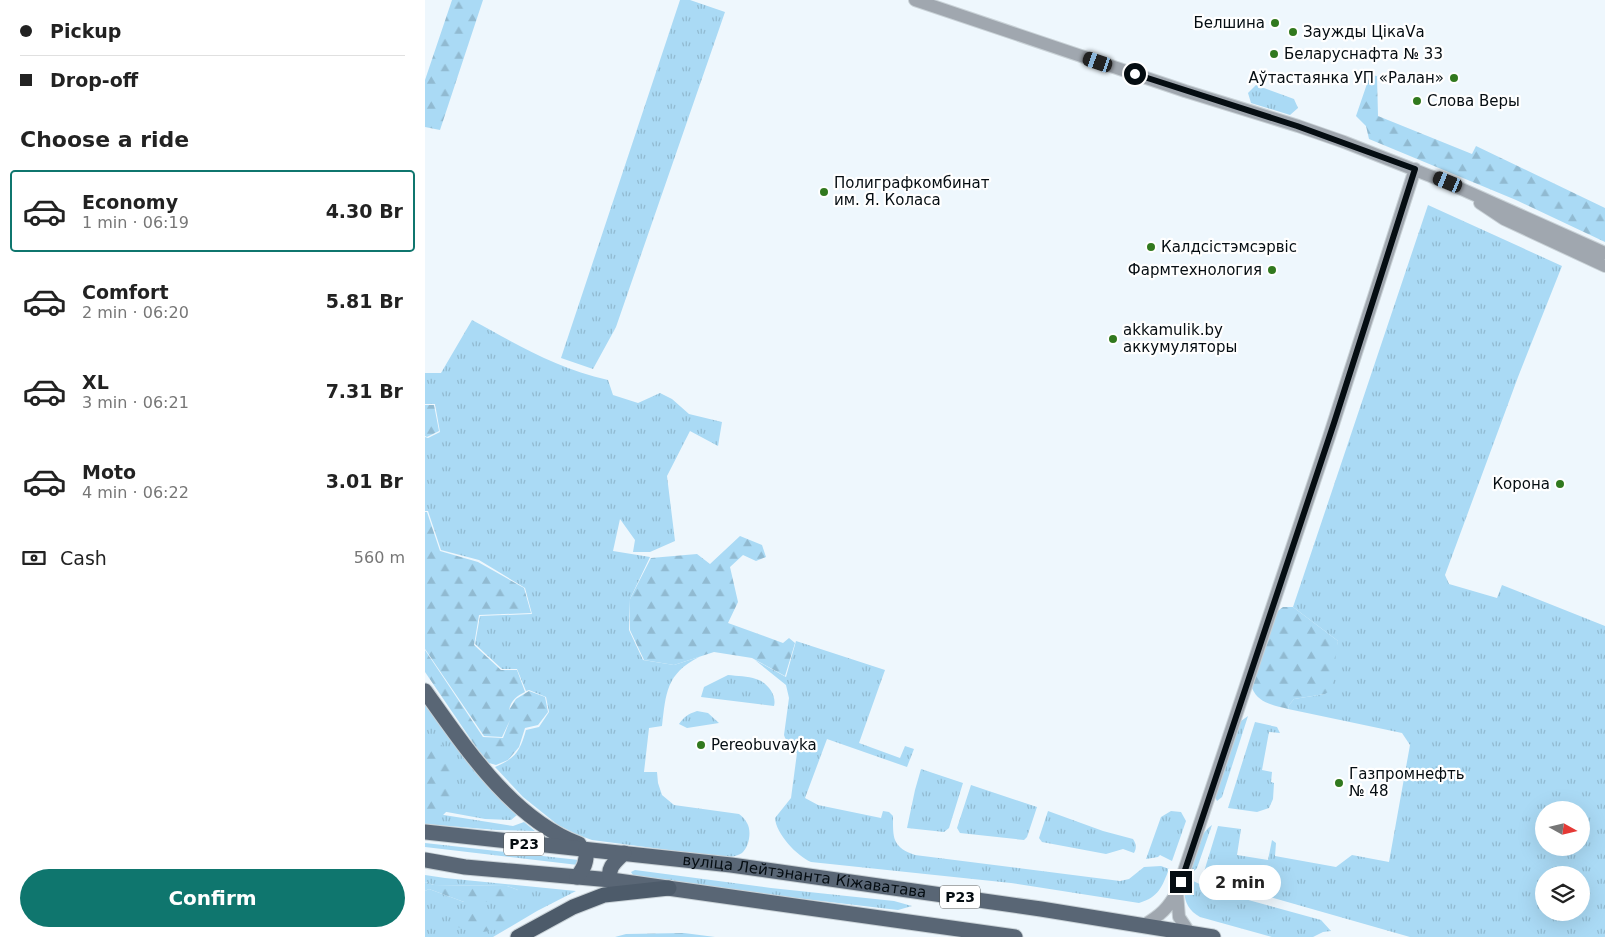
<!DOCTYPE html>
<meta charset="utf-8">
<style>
body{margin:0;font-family:"DejaVu Sans",sans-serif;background:#f2f2f2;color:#222;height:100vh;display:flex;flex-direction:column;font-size:19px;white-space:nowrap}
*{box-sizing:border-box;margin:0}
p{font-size:16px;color:#767676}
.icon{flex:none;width:28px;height:28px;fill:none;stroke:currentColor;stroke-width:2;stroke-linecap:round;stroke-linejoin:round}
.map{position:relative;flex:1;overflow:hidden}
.sheet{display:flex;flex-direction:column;background:#fff;width:425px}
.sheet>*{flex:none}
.guide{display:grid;align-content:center;height:110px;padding:0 20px;background:#fff}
.needle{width:32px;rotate:98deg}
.tools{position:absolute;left:1110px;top:801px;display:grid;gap:10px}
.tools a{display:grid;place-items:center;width:55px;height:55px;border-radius:50%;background:#fff;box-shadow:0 5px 20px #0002;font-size:25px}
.end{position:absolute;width:22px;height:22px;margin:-11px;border:6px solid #050d12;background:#fff;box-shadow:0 0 0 2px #fff}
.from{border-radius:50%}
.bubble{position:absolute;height:35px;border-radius:18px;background:#fff;box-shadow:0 5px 20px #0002;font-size:16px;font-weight:600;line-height:35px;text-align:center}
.car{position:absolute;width:15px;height:30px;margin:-15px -8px;border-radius:6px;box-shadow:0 0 4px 1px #0007;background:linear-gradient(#222 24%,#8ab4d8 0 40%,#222 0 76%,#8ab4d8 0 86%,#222 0)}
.guide b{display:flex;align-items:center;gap:18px;height:48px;font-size:19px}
.guide b+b{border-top:1px solid #e0e0e0}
.guide i{width:12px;height:12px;background:#222}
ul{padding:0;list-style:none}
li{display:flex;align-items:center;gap:15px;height:82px;margin:0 10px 8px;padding:0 10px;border:2px solid transparent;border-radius:5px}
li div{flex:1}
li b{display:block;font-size:19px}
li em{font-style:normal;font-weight:600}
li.current{border-color:#0f766e}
li>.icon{width:45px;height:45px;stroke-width:1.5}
h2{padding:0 20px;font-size:22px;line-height:60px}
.pay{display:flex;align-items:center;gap:12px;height:55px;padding:0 20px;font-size:19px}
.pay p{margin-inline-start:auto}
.action{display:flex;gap:10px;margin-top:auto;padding:10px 20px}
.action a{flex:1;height:58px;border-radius:30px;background:#0f766e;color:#fff;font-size:20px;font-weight:600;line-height:58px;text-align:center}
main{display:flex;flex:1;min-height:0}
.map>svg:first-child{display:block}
</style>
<main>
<section class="sheet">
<div class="guide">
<b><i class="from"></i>Pickup</b>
<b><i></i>Drop-off</b>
</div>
<h2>Choose a ride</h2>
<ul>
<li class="current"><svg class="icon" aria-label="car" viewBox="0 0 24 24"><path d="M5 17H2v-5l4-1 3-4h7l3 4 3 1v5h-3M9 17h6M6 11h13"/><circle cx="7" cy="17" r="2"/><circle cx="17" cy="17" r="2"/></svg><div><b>Economy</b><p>1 min · 06:19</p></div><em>4.30 Br</em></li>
<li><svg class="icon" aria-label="car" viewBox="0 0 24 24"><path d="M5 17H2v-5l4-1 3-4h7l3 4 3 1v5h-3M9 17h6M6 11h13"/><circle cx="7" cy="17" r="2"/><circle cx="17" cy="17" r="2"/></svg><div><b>Comfort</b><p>2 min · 06:20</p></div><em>5.81 Br</em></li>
<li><svg class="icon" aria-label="car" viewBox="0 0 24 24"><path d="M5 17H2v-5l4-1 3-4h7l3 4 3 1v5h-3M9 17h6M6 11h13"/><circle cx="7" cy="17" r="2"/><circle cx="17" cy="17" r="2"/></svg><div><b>XL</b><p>3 min · 06:21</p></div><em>7.31 Br</em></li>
<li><svg class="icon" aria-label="car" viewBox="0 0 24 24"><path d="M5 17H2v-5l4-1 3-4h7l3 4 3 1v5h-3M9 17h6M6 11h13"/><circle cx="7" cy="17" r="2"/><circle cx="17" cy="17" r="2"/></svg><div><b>Moto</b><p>4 min · 06:22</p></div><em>3.01 Br</em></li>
</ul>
<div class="pay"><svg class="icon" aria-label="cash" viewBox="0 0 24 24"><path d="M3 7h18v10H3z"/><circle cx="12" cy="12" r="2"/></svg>Cash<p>560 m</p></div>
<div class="action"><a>Confirm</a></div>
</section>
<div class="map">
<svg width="1180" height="937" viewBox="0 0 1180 937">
<defs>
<pattern id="grass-tufts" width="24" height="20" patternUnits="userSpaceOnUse" patternTransform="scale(1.25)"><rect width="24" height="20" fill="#aadaf5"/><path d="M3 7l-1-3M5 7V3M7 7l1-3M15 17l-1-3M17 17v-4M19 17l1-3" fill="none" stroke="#91bad1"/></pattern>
<pattern id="forest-firs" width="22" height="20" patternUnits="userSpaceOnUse" patternTransform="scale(1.25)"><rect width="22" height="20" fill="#aadaf5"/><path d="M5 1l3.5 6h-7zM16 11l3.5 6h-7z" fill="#91bad1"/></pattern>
</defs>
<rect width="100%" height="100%" fill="#eef7fd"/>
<!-- grass -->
<path fill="url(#grass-tufts)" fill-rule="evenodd" d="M255 0H265L300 12 191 327 168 369 136 358Z
M831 85 869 99 873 108 865 115 826 103 823 93Z
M1003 205 1137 266 1093 377 1020 575 1024 584 1072 598 1077 585 1180 626V937H985L792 882 778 875 793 826 816 829 812 855 843 860 847 840 851 843 850 856 911 867 927 855 964 862 985 745 977 733 863 709 864 705 869 699 900 694 913 641 868 607ZM1119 810H1156V848H1119ZM1119 875H1156V912H1119Z
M47 320C93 345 131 368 183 380L188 395 213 403 235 393 247 399 264 414 297 422 293 446 265 431 242 476 250 541 225 552H208L210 540 195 519 188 551 225 557 205 599 204 630 218 660 249 665 274 657C241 674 241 693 237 726L224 728 219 772H232L233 783 237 795 249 805 314 814C317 816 320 819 322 823 327 831 324 847 317 853 311 857 304 857 297 857L167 840 153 835 133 825 98 797 70 767C91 758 95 751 101 730L114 727 124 712 121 697 104 690 101 691 92 669H77L50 644 55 616 107 614 100 588 54 560 16 550 3 511H0V437L3 438 15 432 10 404H0V373H16Z
M371 641 460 670 434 743 475 758 480 746 489 749 482 767 402 739 380 798 393 805 456 818 458 811 464 812 468 816C468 838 467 847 490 855L695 881 704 879 719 867 736 866 744 869C737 887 734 897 714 903L586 883 386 862C372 856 351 834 350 818L366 798 372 753 365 752 359 735 364 698 361 685 330 660 361 677Z
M303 675C312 676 323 676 331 679 342 682 352 695 349 706L276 697 279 687Z
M0 701 51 773 92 815 86 820 60 819 0 808Z
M272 711 283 713 294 723 262 728 254 724C259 717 263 714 272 711Z
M823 716 797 797 792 801 790 797 812 727 816 721Z
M830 722 852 727 855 733 844 732 837 770 847 772 846 782 849 783 848 799 844 808 832 812 803 808Z
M496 769 538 783 524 828 519 832 482 828 490 790Z
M546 785 612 807 602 837 599 840 535 833 532 828Z
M623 811 678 831 708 839C711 844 712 847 709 853L698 849 681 854 617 842 614 838Z
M746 811 756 812 761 821 747 861 735 855 733 857 721 859 736 817Z
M0 812 88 826 99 822 110 831 72 830 0 824Z
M787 825 772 868 769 871 764 869C770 853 773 835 787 825Z
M0 843 154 860 153 865 0 847Z
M210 870 346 888 469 901 487 906 473 910 345 895 211 876 208 875 206 872Z
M0 875 20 878 151 891 112 911 68 937H0V891L4 889 39 902 93 890 82 886 9 885 0 882Z
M762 878 787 890 896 920 906 931 898 932 888 937H847L775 917C759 908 757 894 762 878Z"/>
<!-- forest -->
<path fill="url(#forest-firs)" d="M27 0H58L15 130 0 127V80Z
M945 75 952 76 953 116 1047 154 1051 146 1180 208V242L1091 200 944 139 941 126 931 116Z
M0 405H9L14 431 2 437 0 436Z
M0 512H2L15 551 53 562 99 588 106 613 54 615 49 645 76 670H92L100 692C92 696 86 700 84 710L91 699 104 691 120 697 123 712 113 725 100 728 94 747 83 760 71 765 64 763 51 747 0 672V650L58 737 78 738 85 720 77 737 59 736 0 649Z
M315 536 337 545 341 557 331 561 318 555 305 567 313 602 303 623 358 643 364 638 370 643 360 676 327 658 289 652 249 665 219 660 205 630V599L226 558 272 554 285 564Z
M858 607H868L913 641 906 690 900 694 869 699 864 705 863 709C848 705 833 703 827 688L850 613Z
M0 735H10L29 764 26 787 30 803 17 816 0 814Z
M0 882 9 885 82 886 93 890 85 899 66 902H39L4 889 0 891Z
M86 913 96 918C66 932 59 937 27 925V914Z
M259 933 290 937H190L201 934Z"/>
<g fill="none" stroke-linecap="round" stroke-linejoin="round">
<defs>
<path id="tertiary" d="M490 0 760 91 873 126 919 142 1023 183 1180 253
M1055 203 1079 219 1180 266
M752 892 754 917 764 932
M719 925C736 915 743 908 752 892L904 437 990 169"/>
<g id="primary">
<path d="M0 691C40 747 87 819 154 844"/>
<path id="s1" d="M0 832 306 865 616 909 788 937"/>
<path d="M0 860 40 867 186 880 590 937"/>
<path d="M152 877C159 868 162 862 161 850"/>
<path d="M186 880C181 868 191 861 199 853"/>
</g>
<path id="trunk" d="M93 937 148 907 179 895 244 888"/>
</defs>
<!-- tertiary casing -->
<use href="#tertiary" stroke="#c9d2d7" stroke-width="14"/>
<!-- primary casing -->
<use href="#primary" stroke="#c9d2d7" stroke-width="17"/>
<!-- trunk casing -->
<use href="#trunk" stroke="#c9d2d7" stroke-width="17"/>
<!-- tertiary -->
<use href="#tertiary" stroke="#a0a7af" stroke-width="12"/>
<!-- primary -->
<use href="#primary" stroke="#596675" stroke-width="15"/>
<!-- trunk -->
<use href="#trunk" stroke="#4d5b6a" stroke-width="15"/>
</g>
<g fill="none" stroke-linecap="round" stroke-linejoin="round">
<!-- route -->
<path stroke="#050d12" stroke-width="6" d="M710 74 872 126 990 169 909 423 756 882"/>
</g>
<!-- markers -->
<g fill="#31791e" stroke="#fff" stroke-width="2">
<circle cx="850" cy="23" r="5"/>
<circle cx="868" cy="32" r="5"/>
<circle cx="849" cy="54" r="5"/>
<circle cx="1029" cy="78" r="5"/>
<circle cx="992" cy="101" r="5"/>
<circle cx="399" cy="192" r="5"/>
<circle cx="726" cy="247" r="5"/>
<circle cx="847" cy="270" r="5"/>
<circle cx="688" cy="339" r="5"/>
<circle cx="1135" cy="484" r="5"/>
<circle cx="276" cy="745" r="5"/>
<circle cx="914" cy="783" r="5"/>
</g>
<g text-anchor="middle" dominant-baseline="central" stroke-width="4.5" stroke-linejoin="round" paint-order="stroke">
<!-- shield labels -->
<g fill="#fff" stroke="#505659" stroke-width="1">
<rect x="79" y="832.5" width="40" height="23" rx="4"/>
<rect x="515" y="885.5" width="40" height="23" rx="4"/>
</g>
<g font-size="14" font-weight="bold" fill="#050d12">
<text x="99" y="844">Р23</text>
<text x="535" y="897">Р23</text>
</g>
<!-- poi labels -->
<g font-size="15" fill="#050d12" stroke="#fff" text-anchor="start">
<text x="840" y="23" text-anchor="end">Белшина</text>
<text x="878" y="32">Заужды ЦікаVа</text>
<text x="859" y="54">Беларуснафта № 33</text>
<text x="1019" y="78" text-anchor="end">Аўтастаянка УП «Ралан»</text>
<text x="1002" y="101">Слова Веры</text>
<text x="409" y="183">Полиграфкомбинат<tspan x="409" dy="17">им. Я. Коласа</tspan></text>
<text x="736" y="247">Калдсістэмсэрвіс</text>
<text x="837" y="270" text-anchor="end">Фармтехнология</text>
<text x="698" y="330">akkamulik.by<tspan x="698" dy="17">аккумуляторы</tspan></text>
<text x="1125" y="484" text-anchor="end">Корона</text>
<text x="286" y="745">Pereobuvayka</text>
<text x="924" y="774">Газпромнефть<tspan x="924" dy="17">№ 48</tspan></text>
</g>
<!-- street labels -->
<g font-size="15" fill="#050d12" stroke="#fff">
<text stroke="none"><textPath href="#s1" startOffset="382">вуліца Лейтэнанта Кіжаватава</textPath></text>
</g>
</g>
</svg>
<div class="tools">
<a><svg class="needle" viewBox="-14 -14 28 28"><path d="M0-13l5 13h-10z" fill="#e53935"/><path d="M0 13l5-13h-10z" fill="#767676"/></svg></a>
<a><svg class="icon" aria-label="layers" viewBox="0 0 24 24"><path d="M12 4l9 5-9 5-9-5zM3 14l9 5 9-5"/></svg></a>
</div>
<i class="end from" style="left:710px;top:74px"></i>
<i class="end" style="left:756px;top:882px"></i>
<div class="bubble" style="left:774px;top:865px;width:82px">2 min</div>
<i class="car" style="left:673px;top:62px;rotate:289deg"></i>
<i class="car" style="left:1023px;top:182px;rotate:292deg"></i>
</div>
</main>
